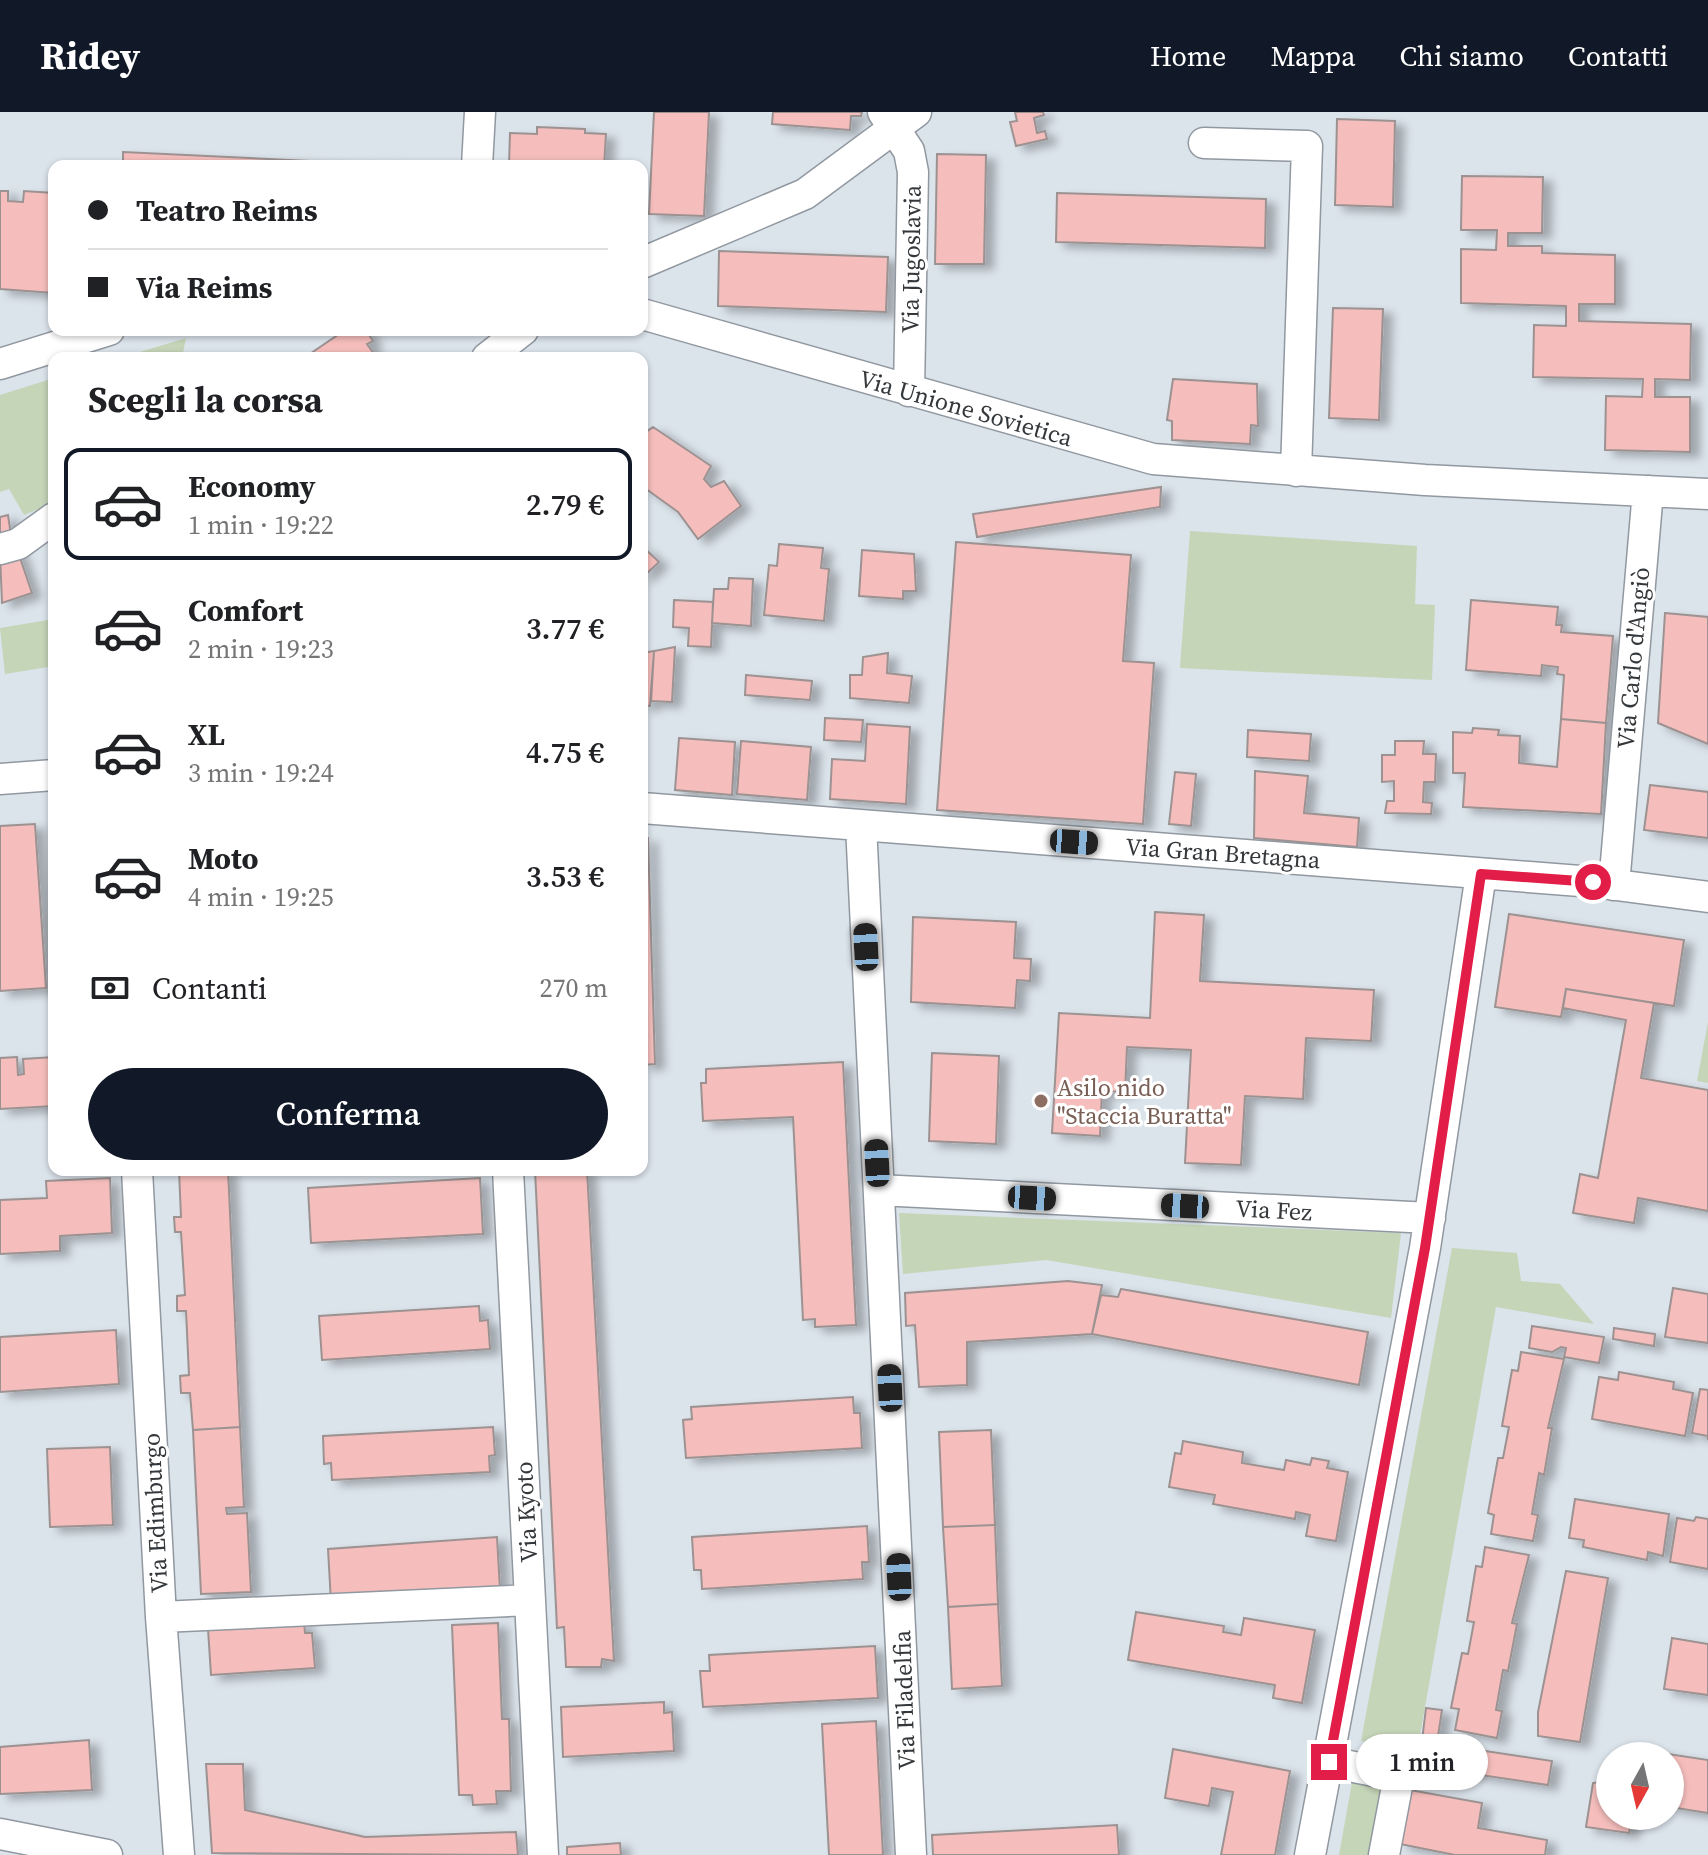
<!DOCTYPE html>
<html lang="it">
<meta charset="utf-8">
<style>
body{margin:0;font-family:"Source Serif 4",serif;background:#f6f6f6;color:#202124;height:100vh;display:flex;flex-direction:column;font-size:30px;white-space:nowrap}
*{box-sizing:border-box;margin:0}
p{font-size:26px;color:#757577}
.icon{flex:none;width:44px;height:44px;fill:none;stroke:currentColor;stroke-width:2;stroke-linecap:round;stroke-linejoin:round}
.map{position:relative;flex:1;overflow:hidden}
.details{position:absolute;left:48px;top:240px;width:600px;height:824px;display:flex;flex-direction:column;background:#fff;border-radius:16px;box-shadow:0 2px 6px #0004}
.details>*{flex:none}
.hud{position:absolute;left:48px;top:48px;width:600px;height:176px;border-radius:16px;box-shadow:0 2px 6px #0004;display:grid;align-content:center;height:176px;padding:0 40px;background:#fff}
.needle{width:52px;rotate:188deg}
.fabs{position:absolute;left:1596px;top:1630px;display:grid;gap:16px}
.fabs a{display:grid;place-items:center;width:88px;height:88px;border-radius:50%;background:#fff;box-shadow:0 2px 6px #0004;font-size:40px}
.end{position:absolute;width:36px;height:36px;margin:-18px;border:10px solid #e11d48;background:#fff;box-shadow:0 0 0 4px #fff}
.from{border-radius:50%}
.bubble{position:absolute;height:56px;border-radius:28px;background:#fff;box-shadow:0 2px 6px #0004;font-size:26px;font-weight:600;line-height:56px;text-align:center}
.car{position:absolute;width:24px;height:48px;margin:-24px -12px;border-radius:10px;box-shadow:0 0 6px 2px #0007;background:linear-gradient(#222 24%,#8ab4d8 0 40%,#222 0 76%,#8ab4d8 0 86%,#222 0)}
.hud b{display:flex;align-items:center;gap:28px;height:76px;font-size:30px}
.hud b+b{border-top:2px solid #e0e0e0}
.hud i{width:20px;height:20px;background:#202124}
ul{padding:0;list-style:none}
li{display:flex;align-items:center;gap:24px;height:112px;margin:0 16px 12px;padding:0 24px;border:4px solid transparent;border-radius:16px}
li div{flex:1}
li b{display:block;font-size:30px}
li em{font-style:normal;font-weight:600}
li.active{border-color:#111827}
li>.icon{width:72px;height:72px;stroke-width:1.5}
h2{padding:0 40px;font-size:36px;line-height:96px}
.pay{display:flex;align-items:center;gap:20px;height:88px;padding:0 40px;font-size:30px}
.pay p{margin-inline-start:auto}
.button{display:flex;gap:16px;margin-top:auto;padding:16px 40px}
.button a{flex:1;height:92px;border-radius:48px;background:#111827;color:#fff;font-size:32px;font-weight:600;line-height:92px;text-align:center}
header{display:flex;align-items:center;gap:48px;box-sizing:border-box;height:112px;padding:0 40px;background:#111827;color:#fff}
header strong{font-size:38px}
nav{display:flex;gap:44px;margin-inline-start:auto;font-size:28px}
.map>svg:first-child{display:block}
</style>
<header>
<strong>Ridey</strong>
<nav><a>Home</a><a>Mappa</a><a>Chi siamo</a><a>Contatti</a></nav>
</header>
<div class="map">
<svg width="1708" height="1743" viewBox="0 0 1708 1743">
<defs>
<filter id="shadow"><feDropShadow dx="9" dy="5" stdDeviation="4" flood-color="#0004"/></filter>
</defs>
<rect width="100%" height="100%" fill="#dbe3eb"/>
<!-- green -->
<path fill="#c5d5b8" d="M186 226 182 246H120Z
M54 266V391L24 403 9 377 0 380V283Z
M1190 419 1417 434 1415 492 1435 493 1432 568 1180 556Z
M54 507V554L5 562 0 516Z
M1708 910V971L1697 969Z
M899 1101 1401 1121 1391 1206 1046 1148 903 1162Z
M1452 1136 1517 1141 1521 1169 1560 1172 1594 1212 1496 1195 1417 1640 1361 1629Z
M1353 1665 1387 1672 1374 1743H1339Z"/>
<!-- building -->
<path fill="#f5bebc" stroke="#9d9292" stroke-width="2" filter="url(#shadow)" d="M654 0H709L704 104 649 102Z
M773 0H862L861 4H851L850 18 772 12Z
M1015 0H1043L1044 3 1034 6 1037 21 1045 19 1047 27 1016 34 1010 10 1017 9Z
M1337 7 1395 9 1393 95 1335 93Z
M537 15 585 17V21L606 22 604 54 509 53 510 21 537 22Z
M123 40 414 54H123Z
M937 42 986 43 984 152H935Z
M1462 64 1543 65 1542 121H1508V134H1542V141L1615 143V192H1579V209L1691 212 1690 268 1655 267V285H1690V340L1605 338 1606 284 1642 285 1643 267 1533 265 1534 213 1566 214V194L1461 191V137L1496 138 1497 118H1461Z
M0 79H8V89L23 90 24 79 54 81V181L0 177Z
M1057 81 1266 87 1265 136 1056 130Z
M719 139 888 145 886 200 718 194Z
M1333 196 1383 197 1379 308 1329 306Z
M366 218 373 229 367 232 377 246H304L345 218Z
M1173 267 1257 272 1258 314 1251 313 1250 332 1172 328V309L1167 308Z
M653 315 711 354 704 367 711 375 724 369 741 394 698 427 678 400 642 374V323Z
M1161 375 1160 395 977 425 973 402Z
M8 403 12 430 0 432V405Z
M956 430 1131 443 1123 549 1154 551 1143 712 937 698Z
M779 432 823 436 821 456 829 457 824 509 764 503 769 453 777 454Z
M642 434 659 450 642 466Z
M17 437 32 481 2 491 0 442Z
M862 438 914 442 916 479H903V487L859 484Z
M729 466 753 467 751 514 712 511 714 477H728Z
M674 488 713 490 711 535 688 534 689 516 673 515Z
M1471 488 1558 495 1556 513H1562L1561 520 1613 524 1606 611 1561 607 1564 563 1557 562 1558 555 1542 553 1541 564 1466 558Z
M1665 501 1708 505V632L1658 611Z
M675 535 672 590 651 589 654 539Z
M654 539 650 594 642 593V541Z
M888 541 887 561 912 564 909 591 850 586V563H862L863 545Z
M746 563 812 569 810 588 745 583Z
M825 606 863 608 861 630 824 628Z
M1561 607 1606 611 1601 702 1463 695 1465 661H1453V620L1472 621 1473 616 1499 618 1498 623 1520 624 1519 651 1557 655Z
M867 612 910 615 906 692 830 687 832 647 865 649Z
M1248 618 1311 622 1309 649 1247 645Z
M679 626 735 630 732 683 675 678Z
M741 629 811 635 807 688 737 682Z
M1395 629H1424L1423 642H1436L1435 670H1424L1423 690 1432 691 1431 702 1385 701 1387 689H1394V669L1382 670V643H1395Z
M1255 659 1308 664 1304 701 1359 706 1357 735 1254 726Z
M1175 660 1196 662 1191 714 1169 712Z
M1650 673 1708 680V726L1644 718Z
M35 712 46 876 0 879V714Z
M642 726H648L655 952 642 953Z
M1155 800 1204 803 1200 869 1374 878 1371 929 1306 926 1303 987 1245 984 1241 1053 1185 1051 1191 938 1127 935 1125 980 1102 979 1100 1024 1052 1021 1059 901 1150 906Z
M1509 802 1684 828 1674 894 1566 877 1561 905 1495 895Z
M913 805 1016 810 1014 846 1031 847 1030 869 1017 868 1015 896 911 890Z
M1566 877 1654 891 1641 966 1708 978V1099L1638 1086 1634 1111 1573 1101 1580 1062 1598 1066 1626 908 1563 896Z
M932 941 999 944 996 1032 929 1029Z
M17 945 18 963 24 962 23 947 54 945V994L0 997V946Z
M843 950 856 1213 815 1215V1207L803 1208 793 1005 703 1009 701 971H706V957Z
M179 1058H228L240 1315 193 1318 190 1281H181L180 1264 189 1263 186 1199H177V1184L185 1183 181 1120H175L174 1105H181Z
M535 1058H587L614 1549 602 1547 601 1555H566L564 1515 557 1516Z
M110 1066 112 1121 60 1124V1139L0 1142V1088L47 1086 46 1069Z
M480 1066 483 1122 311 1131 308 1076Z
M1068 1169 1102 1173 1092 1222 967 1230V1273L919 1275 915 1213 906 1214 905 1181Z
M1673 1176 1708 1182V1231L1665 1225Z
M1121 1177 1368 1220 1359 1273 1092 1222 1101 1183 1118 1185Z
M479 1194 480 1209 488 1208 490 1237 322 1248 319 1204Z
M1532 1214 1604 1225 1599 1251 1564 1245 1566 1236 1561 1235 1552 1240 1529 1236Z
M1614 1216 1655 1222 1654 1234 1613 1227Z
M116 1218 119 1272 0 1280V1225Z
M1521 1240 1564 1247 1548 1316H1552L1544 1363 1539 1361 1532 1402 1538 1403 1533 1429 1491 1422 1494 1403 1488 1401 1498 1346H1503L1509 1315 1502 1314 1512 1258 1518 1259Z
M1619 1260 1674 1270 1673 1277 1693 1281 1685 1324 1592 1307 1599 1265 1618 1268Z
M1700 1277 1708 1278V1328V1324L1692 1321Z
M853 1285 854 1301H860L862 1336 686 1346 683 1308 692 1307 691 1295Z
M240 1315 244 1395 226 1396 227 1402 247 1401 251 1480 201 1482 193 1318Z
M493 1315 495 1343 489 1344 490 1360 332 1368 331 1351 324 1352 323 1324Z
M991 1318 995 1413 943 1415 939 1320Z
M1183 1329 1243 1340 1242 1351 1284 1358 1286 1348 1310 1353 1312 1346 1329 1349 1327 1356 1348 1360 1336 1429 1306 1424 1310 1403 1296 1400 1295 1407 1213 1392 1215 1383 1169 1375 1175 1341 1181 1342Z
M110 1335 113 1413 50 1415 47 1337Z
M1575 1387 1669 1402 1663 1444 1648 1440 1647 1448 1583 1435 1584 1428 1569 1426Z
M1696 1405 1708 1407V1457L1670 1450 1677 1406 1694 1409Z
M995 1413 998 1492 948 1495 943 1415Z
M867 1414 869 1450H862L863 1467 702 1477 701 1458H694L692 1425Z
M497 1425 500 1478 331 1490 328 1437Z
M1485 1435 1529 1443 1512 1511 1517 1512 1508 1559 1503 1558 1496 1598 1502 1599 1497 1626 1455 1618 1459 1597 1451 1596 1462 1541 1468 1542 1474 1510 1467 1509 1476 1454 1482 1455Z
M1566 1459 1608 1466 1580 1630 1538 1624V1600Z
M998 1492 1002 1574 952 1577 948 1495Z
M1136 1500 1224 1514 1223 1520 1241 1523 1244 1506 1315 1518 1302 1591 1273 1586 1275 1573 1128 1548Z
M304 1510 305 1521H312L315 1556 211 1563 208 1517Z
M498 1511 502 1607H509L511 1679H496L497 1692 473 1693 472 1683H459L452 1513Z
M1672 1526 1708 1532V1583L1664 1577Z
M875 1534 878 1586 703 1595 700 1559H710L709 1543Z
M664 1590V1601L672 1600 674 1639 563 1645 561 1595Z
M1426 1596 1442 1598 1437 1631 1422 1629Z
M876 1609 883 1743H829L822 1612Z
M1372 1626 1393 1628 1391 1643 1370 1640Z
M89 1628 92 1678 0 1682V1635Z
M1173 1637 1290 1659 1275 1743H1221L1233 1680 1212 1676 1209 1694 1165 1686Z
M1472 1637 1552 1649 1548 1673 1467 1661Z
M1655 1640 1708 1648V1701L1670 1695V1644H1654Z
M206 1652H243L245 1698 365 1725 516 1720 518 1743 212 1741Z
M1610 1668V1704L1632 1705 1629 1721 1586 1715 1593 1671Z
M1410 1678 1482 1691 1478 1716 1547 1728 1545 1743H1455L1400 1732Z
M1117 1713 1119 1743H933L932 1723Z
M620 1731 621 1743H567V1735Z"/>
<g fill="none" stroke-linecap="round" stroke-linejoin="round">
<defs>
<path id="minor" d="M883 0 909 39 913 60 909 279
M1204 31 1307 34 1296 359
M477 54 480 0
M642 151 805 82 916 0
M642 202 1153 347 1425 368 1708 382
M487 246 523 218
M0 252 109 218
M0 437 18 432 54 406
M0 667 54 663
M642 696 1593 770 1708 785
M861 713 911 1743
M1614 773 1648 379
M137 1058 161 1505 179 1743
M508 1058 543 1743
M879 1078 1430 1106
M161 1505 530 1488
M1329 1650 1399 1664 1384 1743
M0 1722 107 1743
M1310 1743 1425 1136 1481 762"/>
</defs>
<!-- minor casing -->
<use href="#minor" stroke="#9198a0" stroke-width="33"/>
<!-- minor -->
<use href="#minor" stroke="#fff" stroke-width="30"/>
</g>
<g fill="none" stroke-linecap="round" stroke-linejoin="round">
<!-- route -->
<path stroke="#e11d48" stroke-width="10" d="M1329 1650 1425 1136 1481 762 1593 770"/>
</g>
<!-- markers -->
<circle fill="#8d6e63" stroke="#fff" stroke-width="3" cx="1041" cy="989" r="8"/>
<g text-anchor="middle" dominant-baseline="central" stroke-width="6" stroke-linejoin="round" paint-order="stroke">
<!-- street labels -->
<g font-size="24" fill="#35383b" stroke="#fff">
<text transform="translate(911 147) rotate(-89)">Via Jugoslavia</text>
<text transform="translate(966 296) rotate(16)">Via Unione Sovietica</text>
<text transform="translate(1633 546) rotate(-85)">Via Carlo d'Angiò</text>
<text transform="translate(1223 741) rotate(4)">Via Gran Bretagna</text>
<text transform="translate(1274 1098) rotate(3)">Via Fez</text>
<text transform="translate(526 1400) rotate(-93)">Via Kyoto</text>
<text transform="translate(155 1401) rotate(-93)">Via Edimburgo</text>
<text transform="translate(904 1588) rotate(-92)">Via Filadelfia</text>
</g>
<!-- education labels -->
<g font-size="24" fill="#785e54" stroke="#fff" text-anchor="start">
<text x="1057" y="975">Asilo nido<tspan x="1057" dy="28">"Staccia Buratta"</tspan></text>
</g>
</g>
</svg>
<div class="fabs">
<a><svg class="needle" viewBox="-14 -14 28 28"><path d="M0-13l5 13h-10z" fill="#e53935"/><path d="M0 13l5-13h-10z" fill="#757577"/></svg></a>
</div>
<i class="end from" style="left:1593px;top:770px"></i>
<i class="end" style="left:1329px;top:1650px"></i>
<div class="bubble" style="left:1356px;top:1622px;width:132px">1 min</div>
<i class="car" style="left:1074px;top:730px;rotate:94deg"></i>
<i class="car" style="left:866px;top:835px;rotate:357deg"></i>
<i class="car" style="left:877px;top:1051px;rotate:357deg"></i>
<i class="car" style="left:1032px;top:1086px;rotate:93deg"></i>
<i class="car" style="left:1185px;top:1094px;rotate:273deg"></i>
<i class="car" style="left:890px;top:1276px;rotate:357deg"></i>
<i class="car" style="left:899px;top:1465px;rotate:357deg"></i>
<div class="hud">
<b><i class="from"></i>Teatro Reims</b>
<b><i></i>Via Reims</b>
</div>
<section class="details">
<h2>Scegli la corsa</h2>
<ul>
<li class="active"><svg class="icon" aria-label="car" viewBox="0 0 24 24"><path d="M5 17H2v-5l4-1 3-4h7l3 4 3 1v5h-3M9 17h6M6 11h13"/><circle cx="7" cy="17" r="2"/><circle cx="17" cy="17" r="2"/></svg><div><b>Economy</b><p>1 min · 19:22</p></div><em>2.79 €</em></li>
<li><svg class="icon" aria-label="car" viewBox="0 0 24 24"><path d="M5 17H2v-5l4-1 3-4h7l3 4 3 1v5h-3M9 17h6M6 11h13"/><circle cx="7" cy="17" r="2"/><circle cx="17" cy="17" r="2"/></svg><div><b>Comfort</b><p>2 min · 19:23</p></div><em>3.77 €</em></li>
<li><svg class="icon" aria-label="car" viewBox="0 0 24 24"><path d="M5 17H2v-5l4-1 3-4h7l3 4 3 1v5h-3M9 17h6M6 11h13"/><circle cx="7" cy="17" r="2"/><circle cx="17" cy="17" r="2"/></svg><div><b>XL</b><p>3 min · 19:24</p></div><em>4.75 €</em></li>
<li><svg class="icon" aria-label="car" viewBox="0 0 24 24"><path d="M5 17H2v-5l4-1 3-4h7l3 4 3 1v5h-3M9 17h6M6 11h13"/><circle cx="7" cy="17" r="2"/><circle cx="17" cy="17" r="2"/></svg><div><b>Moto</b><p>4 min · 19:25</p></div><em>3.53 €</em></li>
</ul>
<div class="pay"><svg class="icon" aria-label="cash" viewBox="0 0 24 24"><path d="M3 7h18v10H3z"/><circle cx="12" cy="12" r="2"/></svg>Contanti<p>270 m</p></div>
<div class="button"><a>Conferma</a></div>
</section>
</div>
